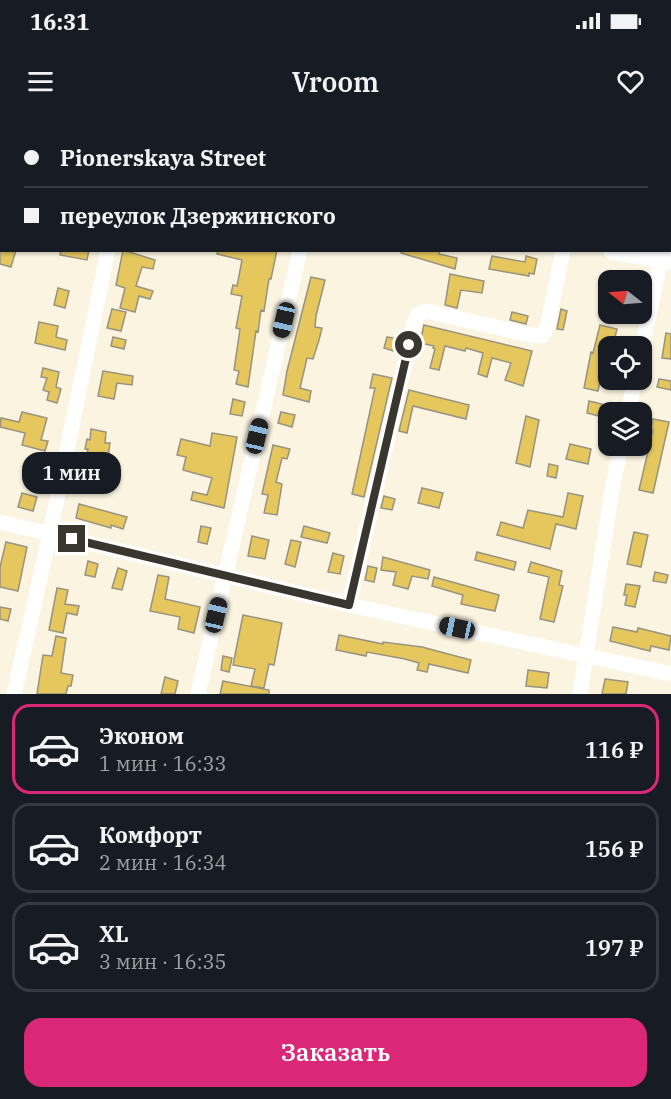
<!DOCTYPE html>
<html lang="ru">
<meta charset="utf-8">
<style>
body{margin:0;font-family:"IBM Plex Serif",serif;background:#242831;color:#f1f3f6;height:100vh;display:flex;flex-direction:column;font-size:22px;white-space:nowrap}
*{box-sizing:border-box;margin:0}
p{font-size:20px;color:#9ea1a6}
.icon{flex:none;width:33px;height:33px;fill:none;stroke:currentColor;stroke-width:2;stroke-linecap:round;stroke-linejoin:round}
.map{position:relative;height:574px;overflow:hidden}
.details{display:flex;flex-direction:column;background:#171b24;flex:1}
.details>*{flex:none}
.top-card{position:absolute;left:0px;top:0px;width:672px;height:132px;box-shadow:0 2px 4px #0004;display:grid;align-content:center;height:132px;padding:0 24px;background:#171b24}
.needle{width:39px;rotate:287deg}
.fabs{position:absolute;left:598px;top:150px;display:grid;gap:12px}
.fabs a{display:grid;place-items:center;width:54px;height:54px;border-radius:12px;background:#171b24;box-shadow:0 2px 4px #0004;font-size:30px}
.end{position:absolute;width:27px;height:27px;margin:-14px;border:8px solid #38362e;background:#fff;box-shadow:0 0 0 3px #fff}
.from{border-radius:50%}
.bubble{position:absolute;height:42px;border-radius:18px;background:#171b24;box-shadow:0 2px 4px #0004;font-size:20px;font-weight:600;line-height:42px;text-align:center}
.car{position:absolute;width:18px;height:36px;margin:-18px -9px;border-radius:8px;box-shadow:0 0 4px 2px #0007;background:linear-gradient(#222 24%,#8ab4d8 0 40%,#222 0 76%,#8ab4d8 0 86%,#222 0)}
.top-card b{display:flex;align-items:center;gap:21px;height:57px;font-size:22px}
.top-card b+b{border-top:2px solid #363941}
.top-card i{width:15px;height:15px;background:#f1f3f6}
ul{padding:10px 0 0;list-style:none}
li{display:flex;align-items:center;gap:18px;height:90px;margin:0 12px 9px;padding:0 12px;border:3px solid #363941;border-radius:18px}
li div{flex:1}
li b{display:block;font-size:22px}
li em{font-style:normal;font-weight:600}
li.selected{border-color:#db2777}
li>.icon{width:54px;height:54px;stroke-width:1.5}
.primary-button{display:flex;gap:12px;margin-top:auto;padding:12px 24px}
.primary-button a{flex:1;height:69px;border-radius:18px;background:#db2777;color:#fff;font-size:24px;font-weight:600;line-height:69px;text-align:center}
.status{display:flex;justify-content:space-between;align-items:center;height:42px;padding:0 30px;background:#171b24;direction:ltr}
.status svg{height:16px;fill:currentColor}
header{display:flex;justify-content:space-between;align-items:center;height:78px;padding:0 24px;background:#171b24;font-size:27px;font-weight:600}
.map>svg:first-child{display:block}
</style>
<div class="status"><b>16:31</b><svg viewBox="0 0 49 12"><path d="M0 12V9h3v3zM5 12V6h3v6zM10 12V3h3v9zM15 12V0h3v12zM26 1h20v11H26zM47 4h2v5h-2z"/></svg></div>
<header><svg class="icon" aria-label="menu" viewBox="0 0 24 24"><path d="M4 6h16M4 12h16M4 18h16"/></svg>Vroom<svg class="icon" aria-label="heart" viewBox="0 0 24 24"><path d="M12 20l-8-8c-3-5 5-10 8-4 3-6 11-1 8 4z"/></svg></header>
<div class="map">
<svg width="671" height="574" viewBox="0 0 671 574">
<rect width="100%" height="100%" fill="#faf4e0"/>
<!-- building -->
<path fill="#e5c75e" stroke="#989381" stroke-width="1.5" d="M0 130H16L11 147 0 144Z
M61 130H89L87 140 60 135Z
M123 130 155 140 153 149 142 147 136 166 153 171 150 179 139 176 135 192 120 188 125 168 116 165Z
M218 130H277L271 159H269L264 191 261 190 258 212 256 211 248 267 236 264 239 251 234 250 240 209 236 208 242 176 231 174 233 165 237 166 242 140 217 134Z
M401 130H440L439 134 457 138 455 149 401 133Z
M492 136 525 142 526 136 537 139 534 154 529 153V156L489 149Z
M450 154 484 161 482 173 461 170 457 188 445 185Z
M311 157 325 160 316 196 315 207 322 208 319 220 313 239 307 238 300 268 311 271 309 282 283 275 287 251Z
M58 168 69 171 65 188 54 185Z
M112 189 126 192 121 211 107 208Z
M561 189 567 191 563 210 557 209Z
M512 192 528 196 526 204 510 200Z
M39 202 58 206 56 217 67 220 65 230 35 223Z
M424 205 532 231 523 266 505 260 511 243 492 238 487 257 478 254 483 233 466 228 465 231 445 226 439 250 430 248 435 229 433 228 434 226 420 223Z
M600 205 617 209 613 225 609 224V242L606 253 602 252 598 271 584 268 591 232 593 233Z
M666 213 671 214V239L662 238Z
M113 217 126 220 124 229 111 226Z
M387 217 400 219 397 232 384 228Z
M43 248 59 252 56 267 61 269 57 283 47 280 49 272 43 270 47 258 41 257Z
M103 251 133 256 132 265 117 263 114 279 98 276Z
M373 254 392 258 364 377 352 374 375 268H370Z
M659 259 671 261V270L657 267Z
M409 270 469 285 466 299 413 286 407 313 399 311Z
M233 279 245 282 242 296 230 294Z
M589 281 602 284 599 296 587 293Z
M22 292 47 298 41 320 48 321 45 331 22 325 25 313 0 307 1 298 19 302Z
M281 292 295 295 292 307 278 303Z
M526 296 539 300 530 347 516 343Z
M653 299 669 302 653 373 639 370 653 310H651Z
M91 309 106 312 105 323H110L104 364 82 360 88 329H85L87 319 90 320Z
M212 313 237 317 224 388 191 380 193 372 207 375 212 358 183 350 186 337 177 335 181 319 210 326Z
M570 324 591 329 588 344 566 339Z
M273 325 290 329 287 339 282 338 276 362 282 364 277 395 264 393 268 375 262 374Z
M549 344 558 346 556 358 547 356Z
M422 368 443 373 439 388 418 383Z
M22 373 37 377 33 391 18 387Z
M568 373 583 376 576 409 556 404 550 429 497 415 501 402 523 408 528 390 563 397Z
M384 376 395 379 392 390 381 388Z
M79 384 127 397 123 409 111 405V408L76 398Z
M201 406 211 408 207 424 198 422Z
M304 406 330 413 327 423 301 417Z
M634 412 648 415 641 447 627 444Z
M252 416 269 420 265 439 248 436Z
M291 420 301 422 295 447 285 444Z
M6 422 27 427 18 471 0 467V447Z
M477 432 516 442 514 450 475 440Z
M333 433 344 436 340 454 328 452Z
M383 437 430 450 428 459 412 456 408 469 393 465 396 452 381 450Z
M88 441 98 444 95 457 85 455Z
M531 442 562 451 559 465 563 466 554 502 540 499 549 457 528 452Z
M368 446 377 448 374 462 365 460Z
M118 448 127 451 122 470 112 468Z
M655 452 668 455 666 463 653 461Z
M158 455 169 457 165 479 200 487 194 513 178 509 180 497 150 491Z
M434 457 499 475 495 491 461 484 463 475 432 466Z
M626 464 640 466 635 487 625 485 627 475H624Z
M57 468 68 470 65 484 79 486 77 495 67 493 63 513 49 510Z
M0 487 11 489 8 501 0 499Z
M243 495 282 503 274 545 269 544 264 568 251 566 255 549 233 545Z
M613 507 637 512 638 508 671 516 669 530 651 526 650 531 610 521Z
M339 515 383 524V522L422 527 471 540 468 553 429 544 427 552 417 550 419 543 405 539 367 532 366 536 336 530Z
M56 516 66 518 61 553 73 555 71 566H68L66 574H37L43 535 52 536Z
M223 536 232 538 229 552 221 550Z
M528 550 549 553 547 568 526 566Z
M165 557 178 561 175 574H161Z
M605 559 628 562 626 574H602Z
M223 561 269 570V574H220Z"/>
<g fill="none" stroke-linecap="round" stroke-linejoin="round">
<!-- minor -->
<path stroke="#fff" stroke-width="15" d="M136 2V0
M329 2 330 0
M514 2V0
M670 97 671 95
M642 228 663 130
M628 292 635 260
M0 402 349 485 671 554
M349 485 414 204 418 194 426 191 531 215 542 216 547 208 563 130
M14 574 50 413 108 130
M198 574 300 130
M580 574 613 364 621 326"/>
<!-- major -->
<path stroke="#fff" stroke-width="20" d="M0 37H2
M613 130 671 140"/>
</g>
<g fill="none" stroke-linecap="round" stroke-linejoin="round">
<!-- route -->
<path stroke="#38362e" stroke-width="8" d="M72 419 349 485 409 225"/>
</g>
</svg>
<div class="fabs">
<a><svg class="needle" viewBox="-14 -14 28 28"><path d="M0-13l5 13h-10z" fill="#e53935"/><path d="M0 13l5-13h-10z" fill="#9ea1a6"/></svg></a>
<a><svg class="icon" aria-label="locate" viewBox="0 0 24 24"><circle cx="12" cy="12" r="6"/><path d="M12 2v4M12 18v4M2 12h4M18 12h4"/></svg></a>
<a><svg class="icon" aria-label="layers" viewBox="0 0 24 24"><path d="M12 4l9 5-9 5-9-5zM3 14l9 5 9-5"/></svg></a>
</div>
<i class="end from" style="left:409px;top:225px"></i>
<i class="end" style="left:72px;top:419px"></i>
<div class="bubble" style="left:22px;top:332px;width:99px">1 мин</div>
<i class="car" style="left:284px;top:200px;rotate:193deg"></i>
<i class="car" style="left:257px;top:316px;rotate:13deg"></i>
<i class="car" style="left:216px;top:495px;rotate:13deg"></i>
<i class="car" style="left:457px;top:508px;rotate:282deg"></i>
<div class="top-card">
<b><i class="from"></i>Pionerskaya Street</b>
<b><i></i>переулок Дзержинского</b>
</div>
</div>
<section class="details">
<ul>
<li class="selected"><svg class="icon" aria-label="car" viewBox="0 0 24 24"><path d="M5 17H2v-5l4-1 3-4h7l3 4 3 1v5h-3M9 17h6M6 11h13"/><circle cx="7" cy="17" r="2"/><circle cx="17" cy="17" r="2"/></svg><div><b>Эконом</b><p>1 мин · 16:33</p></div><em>116 ₽</em></li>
<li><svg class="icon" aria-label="car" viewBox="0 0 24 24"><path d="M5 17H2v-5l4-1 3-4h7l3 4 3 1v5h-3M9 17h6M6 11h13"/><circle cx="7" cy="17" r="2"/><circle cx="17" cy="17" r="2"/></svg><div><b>Комфорт</b><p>2 мин · 16:34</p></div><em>156 ₽</em></li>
<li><svg class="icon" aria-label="car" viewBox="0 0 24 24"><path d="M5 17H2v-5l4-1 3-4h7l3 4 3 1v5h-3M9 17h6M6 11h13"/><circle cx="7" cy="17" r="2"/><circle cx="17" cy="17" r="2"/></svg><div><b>XL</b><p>3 мин · 16:35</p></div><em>197 ₽</em></li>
</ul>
<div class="primary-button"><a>Заказать</a></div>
</section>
